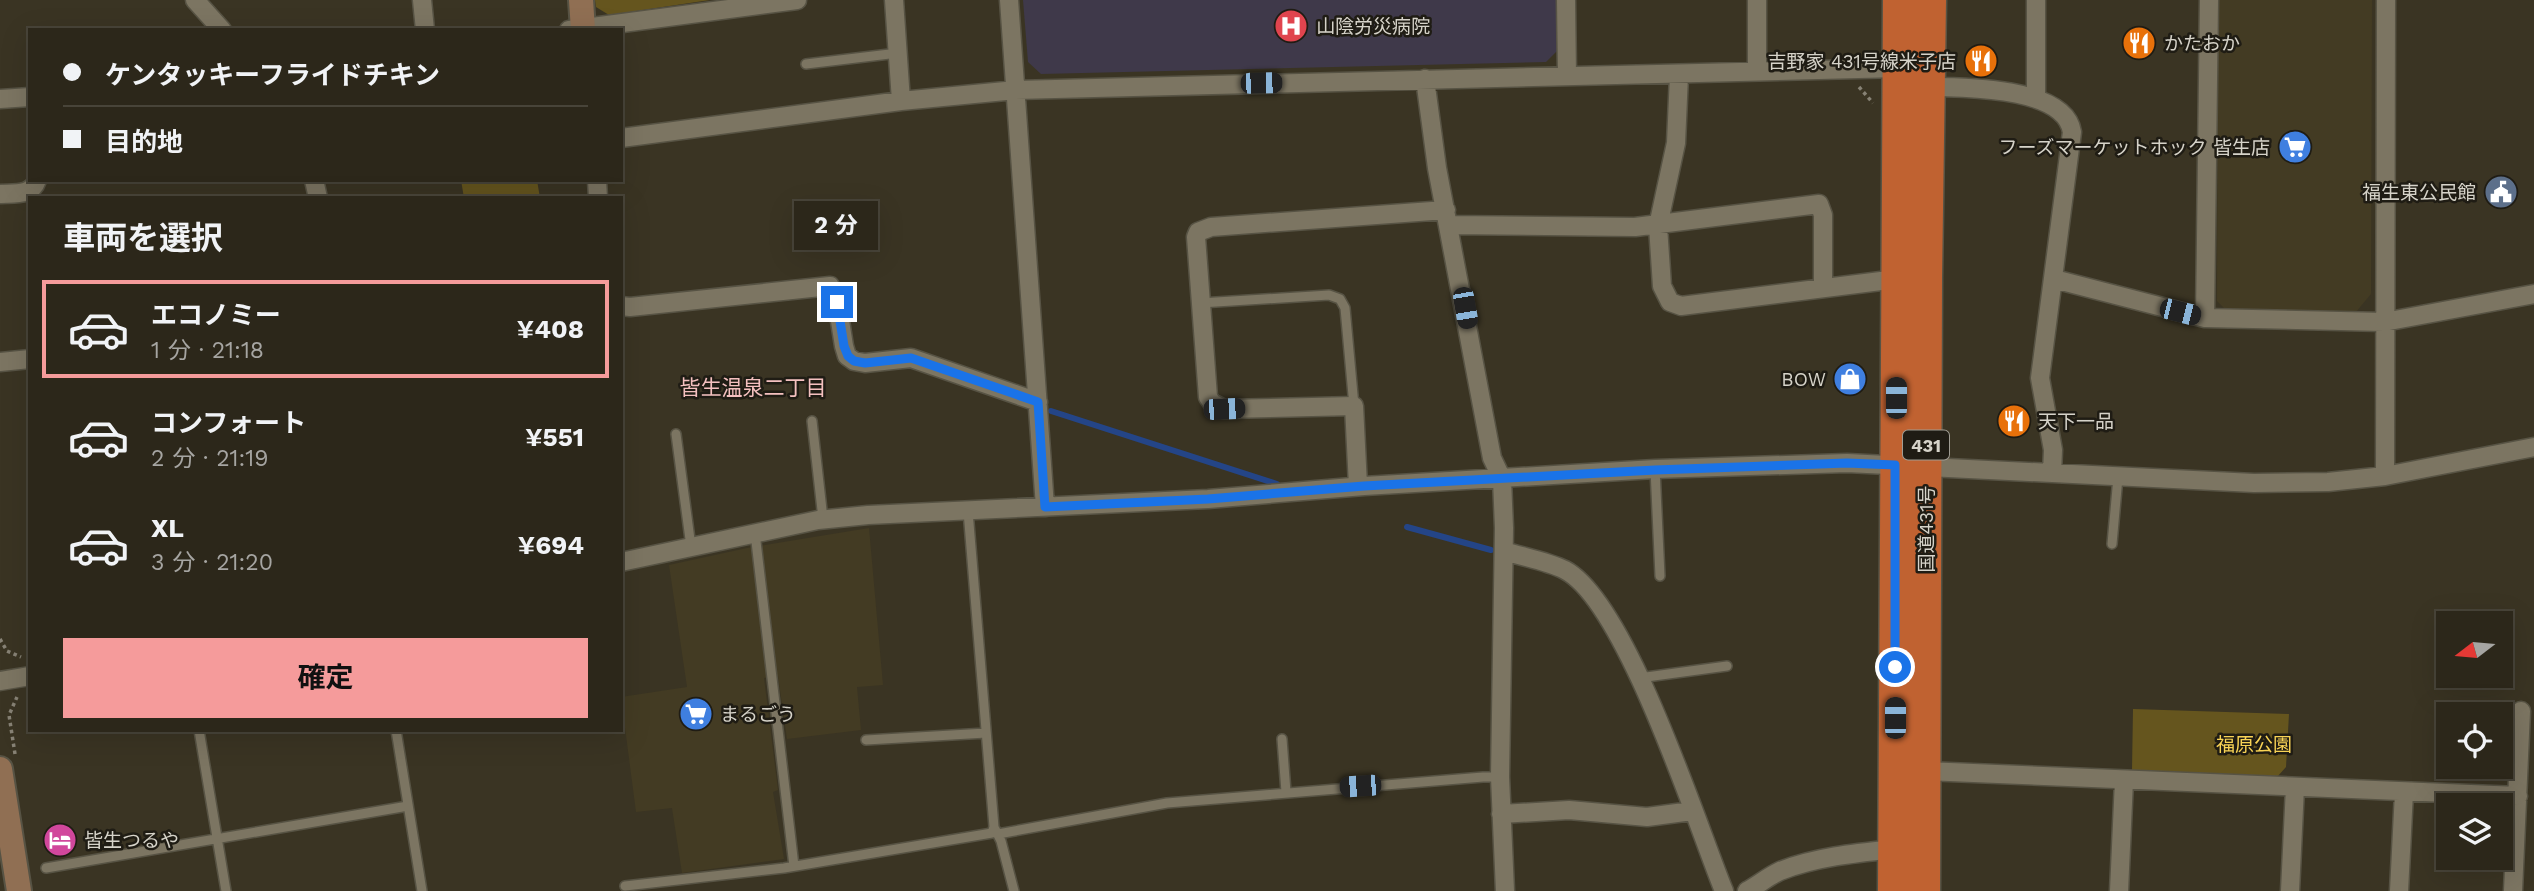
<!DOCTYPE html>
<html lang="ja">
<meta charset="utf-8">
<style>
body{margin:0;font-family:"Work Sans","Noto Sans JP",sans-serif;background:#342f23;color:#f1f3f6;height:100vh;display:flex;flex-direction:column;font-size:26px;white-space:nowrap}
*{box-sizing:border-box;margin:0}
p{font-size:23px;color:#a6a5a2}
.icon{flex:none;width:38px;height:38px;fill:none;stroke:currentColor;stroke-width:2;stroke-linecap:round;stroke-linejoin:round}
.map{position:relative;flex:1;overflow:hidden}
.sheet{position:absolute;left:28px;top:196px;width:595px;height:536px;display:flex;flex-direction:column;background:#2c271a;border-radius:0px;box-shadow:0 7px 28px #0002,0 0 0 2px #484439}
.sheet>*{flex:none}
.top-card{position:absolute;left:28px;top:28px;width:595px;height:154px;border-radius:0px;box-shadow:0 7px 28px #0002,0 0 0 2px #484439;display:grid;align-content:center;height:154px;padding:0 35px;background:#2c271a}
.needle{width:46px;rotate:254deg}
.tools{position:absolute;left:2436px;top:611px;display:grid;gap:14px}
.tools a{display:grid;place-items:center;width:77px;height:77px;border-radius:0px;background:#2c271a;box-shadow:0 7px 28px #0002,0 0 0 2px #484439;font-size:35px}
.end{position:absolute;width:32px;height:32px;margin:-16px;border:9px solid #1a73e8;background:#fff;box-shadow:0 0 0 4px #fff}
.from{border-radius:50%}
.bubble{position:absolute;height:49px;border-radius:0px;background:#2c271a;box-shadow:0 7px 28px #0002,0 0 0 2px #484439;font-size:23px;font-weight:700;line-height:49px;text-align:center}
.car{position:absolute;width:21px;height:42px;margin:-21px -10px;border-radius:9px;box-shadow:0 0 5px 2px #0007;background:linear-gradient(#222 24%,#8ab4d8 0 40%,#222 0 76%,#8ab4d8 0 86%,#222 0)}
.top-card b{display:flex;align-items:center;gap:24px;height:66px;font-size:26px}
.top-card b+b{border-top:2px solid #484439}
.top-card i{width:18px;height:18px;background:#f1f3f6}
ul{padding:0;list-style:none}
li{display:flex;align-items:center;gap:21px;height:98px;margin:0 14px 10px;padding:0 21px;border:4px solid transparent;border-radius:0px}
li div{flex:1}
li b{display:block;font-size:26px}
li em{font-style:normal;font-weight:700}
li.current{border-color:#f59b9b}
li>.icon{width:63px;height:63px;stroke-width:1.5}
h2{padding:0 35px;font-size:32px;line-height:84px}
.cta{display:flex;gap:14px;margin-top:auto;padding:14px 35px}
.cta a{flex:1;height:80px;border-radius:0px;background:#f59b9b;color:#111;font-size:28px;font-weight:700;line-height:80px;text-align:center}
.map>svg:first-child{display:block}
</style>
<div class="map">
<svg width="2534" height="891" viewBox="0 0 2534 891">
<rect width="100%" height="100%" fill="#3a3423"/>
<!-- built -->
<path fill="#433b23" d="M2218 0H2372L2371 294 2356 312 2227 311 2217 301Z
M869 528 883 685 857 687 861 730 787 739 778 676 764 678 778 790 773 792 784 859 682 873 672 808 636 812 621 697 687 687 669 565 747 548Z"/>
<!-- medical -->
<path fill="#3f394a" d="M1023 0H1556L1557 51 1546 62 1041 74 1028 62Z"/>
<!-- green -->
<path fill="#65551e" d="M595 0H710L609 15 596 7Z
M461 180H537L540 198H464Z
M2133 709 2289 714 2286 767 2277 777 2132 771Z"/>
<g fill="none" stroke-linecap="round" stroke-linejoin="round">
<!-- stream -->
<path stroke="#244587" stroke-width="6" d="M1051 411 1277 484
M1407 527 1491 550"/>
<defs>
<path id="lane" d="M806 64 898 53
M1200 303 1329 295 1340 299 1345 308 1354 406
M812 421 823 519
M676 434 691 547
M1655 469 1660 576
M755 533 794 866
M2112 544 2118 477
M1639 678 1727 666
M199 730 226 891
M396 730 422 891
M1282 739 1286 792
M866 740 986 733
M995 829 1001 841 1014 891
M998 834 1167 803 1483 777H1500
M46 868 408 806
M625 886 784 868 992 833 994 827 968 511"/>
<path id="street" d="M195 0 222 30
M422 0 425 30
M894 0 901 101
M1009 0 1045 507
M1566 0 1567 75
M569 30 797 0
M1757 71V0
M1679 75 1676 143 1658 226 1662 286 1670 302 1681 306 1897 279
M1425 79 1437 168 1492 458 1502 479 1504 528 1500 777 1505 891
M1929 87C1964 87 2065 87 2072 132L2040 378 2053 450 2052 473
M2036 98V0
M0 99 30 97
M621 138 901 101 1016 90 1899 68
M314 180 318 198
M597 180 598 198
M0 194C14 193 32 196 37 180
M1449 225 1635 227 1819 204 1823 215V287
M2054 279 2205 318 2384 322 2534 294
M621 306 630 307 830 286 837 302 844 346 847 356 854 361 865 363 911 358 1038 402
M2205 318 2209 0
M0 362 30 359
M2385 476 2386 0
M1358 486 1354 406 1224 409 1212 403 1208 397 1196 237 1198 232 1211 227 1446 210
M1504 551C1523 557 1547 561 1565 570 1626 602 1696 822 1724 891
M621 562 818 520 868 515 1208 499 1364 486 1655 469 1847 463 2254 483 2328 482 2385 476 2534 447
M0 681 30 676
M1925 771 2518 796
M1501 814 1569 810 1647 817 1692 811
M1747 891C1758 885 1769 876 1780 871 1816 857 1856 853 1894 849
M2119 891 2124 780
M2290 891 2295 787
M2399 891 2404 792
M2513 891 2521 711"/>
<path id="secondary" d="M581 0 583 30
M0 769 19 891"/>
<path id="highway" d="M1894 891 1899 0
M1924 891 1926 278 1930 0"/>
</defs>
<!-- lane casing -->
<use href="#lane" stroke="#575344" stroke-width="12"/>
<!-- street casing -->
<use href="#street" stroke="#575344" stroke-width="21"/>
<!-- secondary casing -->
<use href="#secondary" stroke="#575344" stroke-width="28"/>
<!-- highway casing -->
<use href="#highway" stroke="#575344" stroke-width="35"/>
<!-- path -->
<path stroke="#878275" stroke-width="3.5" stroke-dasharray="3.5 3.5" stroke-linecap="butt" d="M1859 87 1873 103
M0 639 7 651 21 657
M15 754 9 715 17 697"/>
<!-- lane -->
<use href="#lane" stroke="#7c7562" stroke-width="9"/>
<!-- street -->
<use href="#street" stroke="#7c7562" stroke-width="18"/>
<!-- secondary -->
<use href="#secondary" stroke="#906f53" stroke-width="24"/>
<!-- highway -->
<use href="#highway" stroke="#c06231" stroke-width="32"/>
</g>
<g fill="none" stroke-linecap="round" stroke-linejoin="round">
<!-- route -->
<path stroke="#1a73e8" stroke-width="9" d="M837 302 844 346 848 356 854 361 865 363 911 358 1038 402 1045 507 1208 499 1364 486 1655 470 1847 463 1895 465V667"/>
</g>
<!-- icons -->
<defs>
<symbol id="hospital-disc" viewBox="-11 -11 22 22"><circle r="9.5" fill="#e0444e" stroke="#1f1c14"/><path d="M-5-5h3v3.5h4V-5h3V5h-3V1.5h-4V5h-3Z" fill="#fff"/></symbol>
<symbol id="restaurant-disc" viewBox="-11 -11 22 22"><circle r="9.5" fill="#e8710a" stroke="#1f1c14"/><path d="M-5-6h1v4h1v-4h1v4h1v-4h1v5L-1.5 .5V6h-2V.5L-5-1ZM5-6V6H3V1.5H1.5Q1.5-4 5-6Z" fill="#fff"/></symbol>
<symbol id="supermarket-disc" viewBox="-11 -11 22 22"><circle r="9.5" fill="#3f7fe0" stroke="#1f1c14"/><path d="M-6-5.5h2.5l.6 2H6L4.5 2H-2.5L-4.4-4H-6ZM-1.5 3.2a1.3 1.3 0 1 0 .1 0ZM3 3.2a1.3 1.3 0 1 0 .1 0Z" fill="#fff"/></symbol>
<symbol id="civic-disc" viewBox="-11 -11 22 22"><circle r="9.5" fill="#5c6f8a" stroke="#1f1c14"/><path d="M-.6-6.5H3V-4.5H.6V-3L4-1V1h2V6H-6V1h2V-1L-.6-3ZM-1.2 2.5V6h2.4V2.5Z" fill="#fff"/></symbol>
<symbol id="shop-disc" viewBox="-11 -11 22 22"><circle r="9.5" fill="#3f7fe0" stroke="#1f1c14"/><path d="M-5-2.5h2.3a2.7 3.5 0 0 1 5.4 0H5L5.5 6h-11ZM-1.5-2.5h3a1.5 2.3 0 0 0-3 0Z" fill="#fff"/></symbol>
<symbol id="hotel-disc" viewBox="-11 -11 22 22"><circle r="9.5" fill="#d1479c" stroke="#1f1c14"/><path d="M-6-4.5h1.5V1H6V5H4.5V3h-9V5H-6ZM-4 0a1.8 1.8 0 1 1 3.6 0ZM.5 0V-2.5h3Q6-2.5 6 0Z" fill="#fff"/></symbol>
</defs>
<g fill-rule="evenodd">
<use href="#hospital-disc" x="1272" y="7" width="38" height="38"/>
<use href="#restaurant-disc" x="2120" y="24" width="38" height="38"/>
<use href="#restaurant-disc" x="1962" y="42" width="38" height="38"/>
<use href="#supermarket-disc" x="2276" y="128" width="38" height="38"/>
<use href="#civic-disc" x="2482" y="173" width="38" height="38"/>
<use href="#shop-disc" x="1831" y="360" width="38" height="38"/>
<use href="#restaurant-disc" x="1995" y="402" width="38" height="38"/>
<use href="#supermarket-disc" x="677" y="695" width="38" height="38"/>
<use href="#hotel-disc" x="41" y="821" width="38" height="38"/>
</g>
<g text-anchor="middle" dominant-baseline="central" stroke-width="5" stroke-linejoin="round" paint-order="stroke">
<!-- shield labels -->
<rect fill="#1f1c14" stroke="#9f9c93" stroke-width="2" x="1903" y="430.5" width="46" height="29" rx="5"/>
<g font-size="18" font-weight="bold" fill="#d6d3c9">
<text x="1926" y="445">431</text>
</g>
<!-- poi labels -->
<g font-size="19" fill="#d6d3c9" stroke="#1f1c14" text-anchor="start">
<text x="1316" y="26">山陰労災病院</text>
<text x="2164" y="43">かたおか</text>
<text x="1956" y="61" text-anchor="end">吉野家 431号線米子店</text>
<text x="2270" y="147" text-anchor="end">フーズマーケットホック 皆生店</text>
<text x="2476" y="192" text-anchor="end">福生東公民館</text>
<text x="1826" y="379" text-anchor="end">BOW</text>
<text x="2038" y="421">天下一品</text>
<text x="720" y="714">まるごう</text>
<text x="84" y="840">皆生つるや</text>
</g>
<!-- street labels -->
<g font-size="19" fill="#d6d3c9" stroke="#1f1c14">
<text transform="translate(1926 529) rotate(-90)">国道431号</text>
</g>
<!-- park labels -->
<g font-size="19" fill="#f8d355" stroke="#1f1c14">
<text x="2254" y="744">福原公園</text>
</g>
<!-- neighbourhood labels -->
<g font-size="21" fill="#f4c0bf" stroke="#1f1c14">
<text x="753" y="387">皆生温泉二丁目</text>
</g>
</g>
</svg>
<div class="tools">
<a><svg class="needle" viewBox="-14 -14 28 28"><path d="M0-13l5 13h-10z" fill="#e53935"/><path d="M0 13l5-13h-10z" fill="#a6a5a2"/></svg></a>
<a><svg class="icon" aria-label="locate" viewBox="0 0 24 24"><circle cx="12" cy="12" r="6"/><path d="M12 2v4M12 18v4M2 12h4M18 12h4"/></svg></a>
<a><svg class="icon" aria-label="layers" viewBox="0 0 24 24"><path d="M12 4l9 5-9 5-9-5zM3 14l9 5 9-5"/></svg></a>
</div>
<i class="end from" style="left:1895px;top:667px"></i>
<i class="end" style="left:837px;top:302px"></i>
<div class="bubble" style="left:794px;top:201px;width:84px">2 分</div>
<i class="car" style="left:1261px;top:83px;rotate:89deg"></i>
<i class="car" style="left:1465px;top:308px;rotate:170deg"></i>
<i class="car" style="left:2180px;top:312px;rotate:104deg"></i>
<i class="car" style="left:1896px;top:398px;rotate:0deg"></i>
<i class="car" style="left:1224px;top:409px;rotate:88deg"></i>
<i class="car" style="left:1895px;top:718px;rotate:0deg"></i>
<i class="car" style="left:1360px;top:786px;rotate:266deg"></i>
<div class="top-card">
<b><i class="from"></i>ケンタッキーフライドチキン</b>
<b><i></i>目的地</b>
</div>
<section class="sheet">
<h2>車両を選択</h2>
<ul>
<li class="current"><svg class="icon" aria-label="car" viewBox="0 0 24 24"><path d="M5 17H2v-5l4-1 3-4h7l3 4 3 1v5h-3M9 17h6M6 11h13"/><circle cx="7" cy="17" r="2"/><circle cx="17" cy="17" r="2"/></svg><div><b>エコノミー</b><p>1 分 · 21:18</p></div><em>¥408</em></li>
<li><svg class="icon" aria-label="car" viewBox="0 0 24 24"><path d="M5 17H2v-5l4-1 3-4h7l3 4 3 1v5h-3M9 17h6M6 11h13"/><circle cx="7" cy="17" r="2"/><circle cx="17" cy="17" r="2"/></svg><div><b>コンフォート</b><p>2 分 · 21:19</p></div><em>¥551</em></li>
<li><svg class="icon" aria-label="car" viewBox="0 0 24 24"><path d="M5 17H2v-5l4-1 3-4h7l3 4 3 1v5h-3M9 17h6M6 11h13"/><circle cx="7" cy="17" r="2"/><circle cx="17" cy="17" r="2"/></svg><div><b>XL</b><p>3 分 · 21:20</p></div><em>¥694</em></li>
</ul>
<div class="cta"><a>確定</a></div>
</section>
</div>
